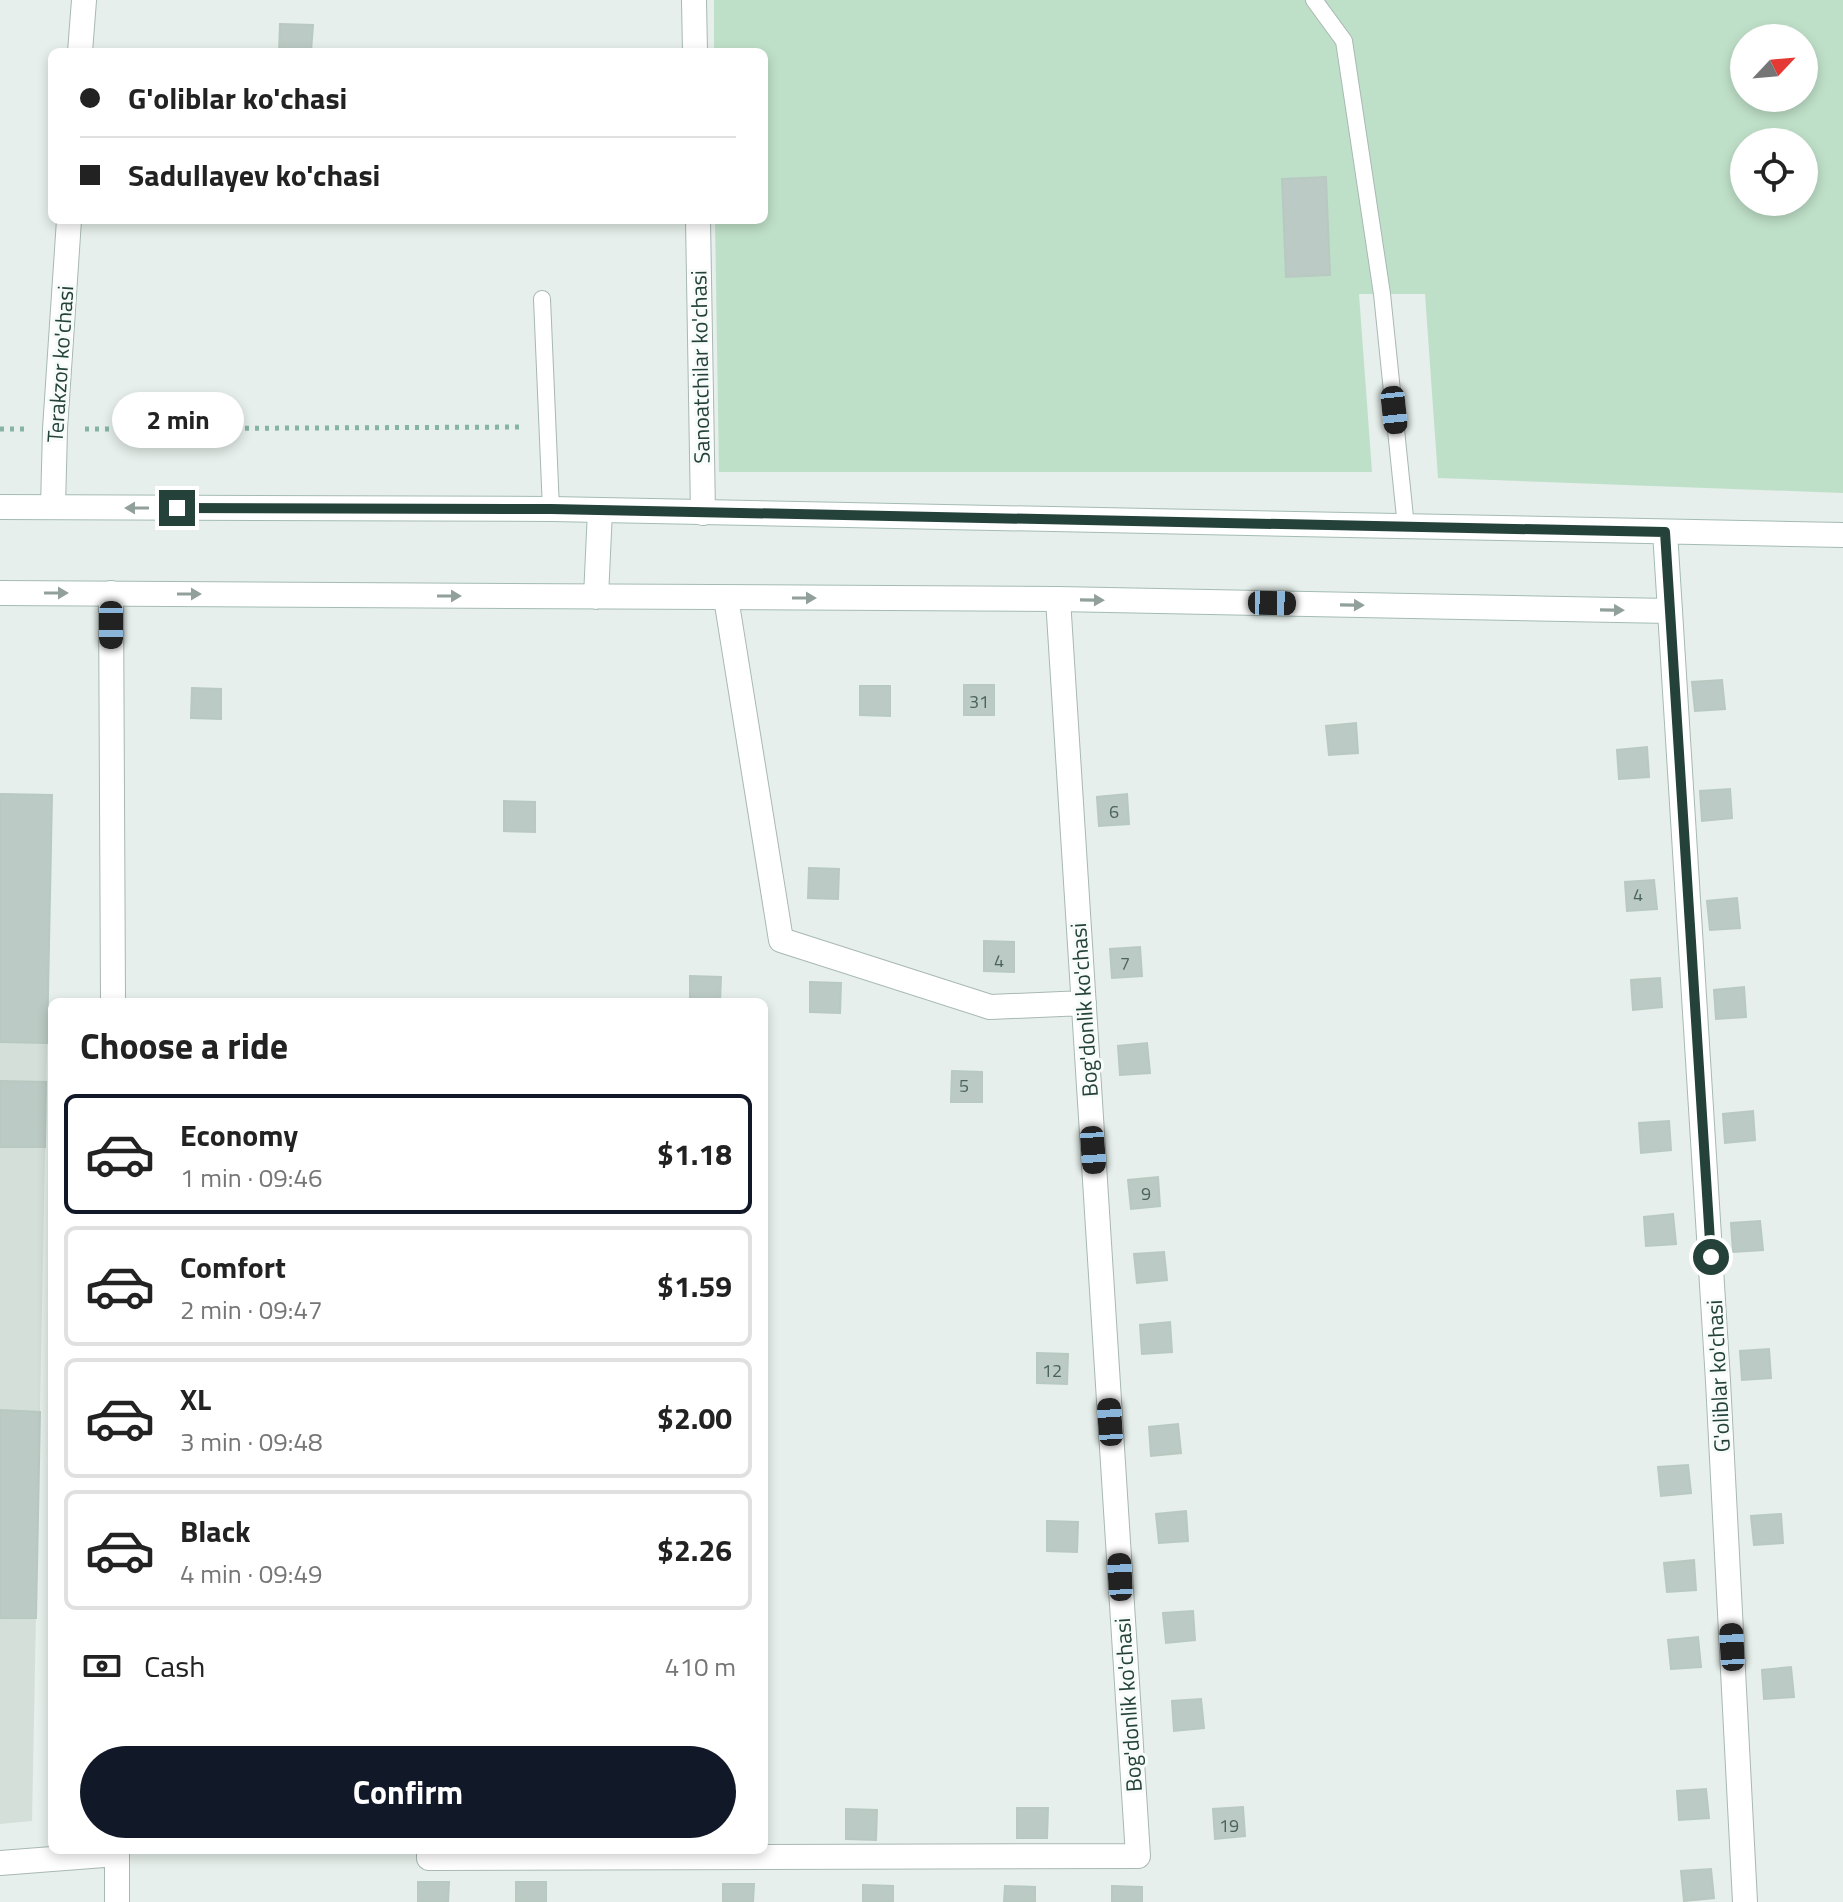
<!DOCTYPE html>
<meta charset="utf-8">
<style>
body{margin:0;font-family:"Titillium Web",sans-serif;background:#f6f6f6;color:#222;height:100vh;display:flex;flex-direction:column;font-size:30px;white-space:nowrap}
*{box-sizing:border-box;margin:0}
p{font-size:26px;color:#767676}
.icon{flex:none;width:44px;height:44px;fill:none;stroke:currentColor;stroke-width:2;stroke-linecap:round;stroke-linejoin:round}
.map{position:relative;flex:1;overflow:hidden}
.panel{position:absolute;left:48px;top:998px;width:720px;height:856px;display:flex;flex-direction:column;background:#fff;border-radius:12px;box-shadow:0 4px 12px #0003}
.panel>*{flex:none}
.top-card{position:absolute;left:48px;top:48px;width:720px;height:176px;border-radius:12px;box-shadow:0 4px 12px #0003;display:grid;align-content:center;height:176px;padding:0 32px;background:#fff}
.needle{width:52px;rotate:64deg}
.tools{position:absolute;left:1730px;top:24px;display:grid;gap:16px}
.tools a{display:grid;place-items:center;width:88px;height:88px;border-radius:50%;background:#fff;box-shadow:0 4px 12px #0003;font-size:40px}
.end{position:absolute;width:36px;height:36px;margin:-18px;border:10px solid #24423a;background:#fff;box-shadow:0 0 0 4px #fff}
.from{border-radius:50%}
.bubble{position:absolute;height:56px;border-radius:28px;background:#fff;box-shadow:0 4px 12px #0003;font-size:26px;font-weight:700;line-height:56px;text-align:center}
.car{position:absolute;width:24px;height:48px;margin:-24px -12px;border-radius:10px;box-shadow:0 0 6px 2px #0007;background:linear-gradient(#222 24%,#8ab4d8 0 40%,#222 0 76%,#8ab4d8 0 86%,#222 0)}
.top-card b{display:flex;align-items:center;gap:28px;height:76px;font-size:30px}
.top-card b+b{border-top:2px solid #e0e0e0}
.top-card i{width:20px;height:20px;background:#222}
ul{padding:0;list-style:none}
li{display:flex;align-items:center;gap:24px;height:120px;margin:0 16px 12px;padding:0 16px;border:4px solid #e0e0e0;border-radius:12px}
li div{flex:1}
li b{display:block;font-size:30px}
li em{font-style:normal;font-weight:700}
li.on{border-color:#111827}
li>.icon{width:72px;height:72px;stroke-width:1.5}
h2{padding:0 32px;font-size:36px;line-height:96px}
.pay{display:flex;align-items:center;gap:20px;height:88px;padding:0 32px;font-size:30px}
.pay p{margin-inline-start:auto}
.action{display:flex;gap:16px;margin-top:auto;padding:16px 32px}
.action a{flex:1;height:92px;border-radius:48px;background:#111827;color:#fff;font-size:32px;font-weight:700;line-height:92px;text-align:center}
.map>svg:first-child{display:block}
</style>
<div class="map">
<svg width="1843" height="1902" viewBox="0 0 1843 1902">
<rect width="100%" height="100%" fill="#e6efeb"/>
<!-- built -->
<path fill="#d4dfda" d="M0 794 52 795 32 1821 0 1824Z"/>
<!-- green -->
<path fill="#bfe0c8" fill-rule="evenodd" d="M714 0H1843V493L1438 478 1425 294H1359L1372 472H719L715 220H764V52H714ZM1744 38H1804V98H1744ZM1744 142H1804V202H1744Z"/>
<!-- building -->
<path fill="#bbcac4" stroke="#b8c9c2" stroke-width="2" d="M280 24 313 25 311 52H279Z
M1326 177 1330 275 1286 277 1282 179Z
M1722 680 1725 709 1695 711 1692 682Z
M964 685H994V715H964Z
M860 686H890V716L860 715Z
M192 688 221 689V719L191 718Z
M1356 723 1358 753 1329 755 1326 726Z
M1647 747 1649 777 1619 779 1617 750Z
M1730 789 1732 818 1702 821 1700 791Z
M0 794 52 795 47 1043 0 1042Z
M1127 794 1129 824 1099 826 1097 797Z
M504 801 535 802V832L504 831Z
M809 868 839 869 838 899 808 898Z
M1654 880 1657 909 1627 911 1625 882Z
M1737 898 1740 928 1710 930 1707 901Z
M984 941 1014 942V972L984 971Z
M1140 947 1142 976 1112 978 1110 949Z
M690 976 721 977 720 1002H690Z
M1660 978 1662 1007 1633 1010 1631 980Z
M810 982 841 983 840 1013 810 1012Z
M1744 987 1746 1017 1716 1019 1714 990Z
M1147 1043 1150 1073 1120 1075 1118 1046Z
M952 1071 982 1072V1102H951Z
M0 1081 46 1082 45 1147H0Z
M1753 1111 1755 1140 1725 1143 1723 1114Z
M1669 1121 1671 1150 1641 1153 1639 1123Z
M1158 1177 1160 1206 1131 1209 1128 1180Z
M1673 1214 1676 1244 1646 1246 1644 1217Z
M1760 1221 1763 1250 1733 1252 1731 1223Z
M1164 1252 1167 1280 1137 1283 1134 1254Z
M1170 1322 1172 1352 1142 1354 1140 1325Z
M1769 1349 1771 1378 1742 1380 1740 1351Z
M1037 1353 1068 1354 1067 1384 1037 1383Z
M0 1410 40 1412 36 1618H0Z
M1178 1424 1181 1453 1151 1456 1149 1427Z
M1688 1465 1691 1493 1661 1496 1658 1467Z
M1186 1511 1188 1541 1159 1543 1156 1514Z
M1781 1514 1783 1543 1754 1545 1751 1516Z
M1047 1521 1078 1522 1077 1552 1047 1551Z
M1694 1560 1696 1590 1667 1592 1664 1563Z
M1193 1611 1195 1640 1166 1643 1163 1613Z
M1698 1637 1701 1667 1671 1669 1668 1640Z
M1791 1667 1794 1697 1764 1699 1762 1670Z
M1201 1699 1204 1728 1174 1731 1172 1701Z
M1706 1789 1709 1818 1679 1820 1677 1791Z
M1243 1807 1245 1836 1215 1839 1213 1809Z
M1017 1808H1048L1047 1838H1017Z
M846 1809 877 1810 876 1840 846 1839Z
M764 1810H767V1840H764Z
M1711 1869 1714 1898 1684 1901 1681 1871Z
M418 1882H449L448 1902H418Z
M516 1882H546V1902H516Z
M723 1884H754L753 1902H723Z
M863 1885 893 1886V1902H863Z
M1005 1886 1035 1887V1902H1004Z
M1112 1886 1142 1887V1902H1112Z"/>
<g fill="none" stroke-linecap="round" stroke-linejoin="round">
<defs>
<path id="lane" d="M1314 0 1344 41 1382 294 1406 527
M542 299 551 509"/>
<path id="street" d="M694 0 695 52
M80 52 84 0
M698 220 703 513
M53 507 55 429 69 220
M111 593 113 1002
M726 598 781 940 990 1007 1084 1003
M1670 611 1718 1381 1745 1902
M117 1850V1902
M429 1850V1858L1138 1856 1058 599
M0 1863 117 1854"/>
<path id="secondary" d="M0 507 551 509 1843 535
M0 593 1058 599 1670 611 1665 532
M596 597 600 510"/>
</defs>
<!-- lane casing -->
<use href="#lane" stroke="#a8b8b2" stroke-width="18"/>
<!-- street casing -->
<use href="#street" stroke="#a8b8b2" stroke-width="26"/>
<!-- secondary casing -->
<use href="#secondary" stroke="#a4bbb3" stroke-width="26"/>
<!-- path -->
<path stroke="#86b3a5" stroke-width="5" stroke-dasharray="4 6" stroke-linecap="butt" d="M0 429H27
M85 429 523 427"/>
<!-- lane -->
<use href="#lane" stroke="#fff" stroke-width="16"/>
<!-- street -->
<use href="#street" stroke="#fff" stroke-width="24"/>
<!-- secondary -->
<use href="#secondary" stroke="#fff" stroke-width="24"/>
</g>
<!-- one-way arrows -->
<defs><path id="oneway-solid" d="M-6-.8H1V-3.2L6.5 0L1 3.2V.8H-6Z" transform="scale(2)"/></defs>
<g fill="#92a09c">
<use href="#oneway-solid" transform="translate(137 508) rotate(-180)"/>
<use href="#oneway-solid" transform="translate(56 593)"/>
<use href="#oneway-solid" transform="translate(189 594)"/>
<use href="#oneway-solid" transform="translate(449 596)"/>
<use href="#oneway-solid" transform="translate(804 598)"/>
<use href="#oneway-solid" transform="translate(1092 600) rotate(1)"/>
<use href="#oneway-solid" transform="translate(1352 605) rotate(1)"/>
<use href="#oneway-solid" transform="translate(1612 610) rotate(1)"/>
</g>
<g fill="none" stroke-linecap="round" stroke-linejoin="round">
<!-- route -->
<path stroke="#24423a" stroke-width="10" d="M177 508 551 509 1665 532 1711 1257"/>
</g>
<g text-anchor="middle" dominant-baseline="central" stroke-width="6" stroke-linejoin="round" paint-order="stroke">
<!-- number labels -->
<g font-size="18" fill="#4a645c">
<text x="979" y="701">31</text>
<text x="1114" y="811">6</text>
<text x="1638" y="894">4</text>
<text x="999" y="960">4</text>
<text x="1125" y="963">7</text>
<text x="964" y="1085">5</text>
<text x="1146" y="1193">9</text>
<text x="1052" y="1370">12</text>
<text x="1229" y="1825">19</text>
</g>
<!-- street labels -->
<g font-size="22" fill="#24423a" stroke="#f7fbf9">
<text transform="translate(60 364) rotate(-86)">Terakzor ko'chasi</text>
<text transform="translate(700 367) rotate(-91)">Sanoatchilar ko'chasi</text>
<text transform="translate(1084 1010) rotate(-94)">Bog'donlik ko'chasi</text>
<text transform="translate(1718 1376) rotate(-93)">G'oliblar ko'chasi</text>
<text transform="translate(1128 1705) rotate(-94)">Bog'donlik ko'chasi</text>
</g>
</g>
</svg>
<div class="tools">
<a><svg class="needle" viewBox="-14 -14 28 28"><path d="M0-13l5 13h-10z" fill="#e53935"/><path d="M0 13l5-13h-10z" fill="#767676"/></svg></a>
<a><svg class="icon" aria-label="locate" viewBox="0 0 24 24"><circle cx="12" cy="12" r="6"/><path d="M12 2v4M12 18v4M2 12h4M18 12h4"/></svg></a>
</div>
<i class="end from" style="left:1711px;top:1257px"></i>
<i class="end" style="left:177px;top:508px"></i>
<div class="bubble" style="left:112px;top:392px;width:132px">2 min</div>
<i class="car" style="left:1394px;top:410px;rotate:174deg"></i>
<i class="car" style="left:1272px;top:603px;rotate:91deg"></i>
<i class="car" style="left:111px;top:625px;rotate:180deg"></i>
<i class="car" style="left:1093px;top:1150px;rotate:176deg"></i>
<i class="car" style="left:1110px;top:1422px;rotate:356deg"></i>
<i class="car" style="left:1120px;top:1577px;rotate:357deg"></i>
<i class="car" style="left:1732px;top:1647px;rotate:357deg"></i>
<div class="top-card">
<b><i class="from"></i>G'oliblar ko'chasi</b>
<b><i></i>Sadullayev ko'chasi</b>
</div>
<section class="panel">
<h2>Choose a ride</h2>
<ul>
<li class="on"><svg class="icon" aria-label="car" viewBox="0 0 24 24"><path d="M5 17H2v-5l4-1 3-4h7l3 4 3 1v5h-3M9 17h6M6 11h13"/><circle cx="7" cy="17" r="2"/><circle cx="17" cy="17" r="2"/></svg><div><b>Economy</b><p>1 min · 09:46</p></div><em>$1.18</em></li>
<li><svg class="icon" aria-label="car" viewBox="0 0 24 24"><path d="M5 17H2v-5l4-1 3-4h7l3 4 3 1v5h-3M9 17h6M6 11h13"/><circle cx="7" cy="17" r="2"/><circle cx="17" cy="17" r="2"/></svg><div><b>Comfort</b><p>2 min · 09:47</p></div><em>$1.59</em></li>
<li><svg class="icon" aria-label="car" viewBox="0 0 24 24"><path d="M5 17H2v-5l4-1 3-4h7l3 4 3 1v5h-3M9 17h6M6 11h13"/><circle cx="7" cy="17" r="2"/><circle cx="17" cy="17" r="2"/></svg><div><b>XL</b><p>3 min · 09:48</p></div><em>$2.00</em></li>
<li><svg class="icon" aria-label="car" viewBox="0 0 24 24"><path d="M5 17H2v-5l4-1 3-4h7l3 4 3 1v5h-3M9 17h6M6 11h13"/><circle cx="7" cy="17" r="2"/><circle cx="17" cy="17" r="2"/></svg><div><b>Black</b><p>4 min · 09:49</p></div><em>$2.26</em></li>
</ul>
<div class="pay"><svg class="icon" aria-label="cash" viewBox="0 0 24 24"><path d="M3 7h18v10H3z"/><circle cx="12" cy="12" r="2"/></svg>Cash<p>410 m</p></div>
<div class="action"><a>Confirm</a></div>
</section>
</div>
